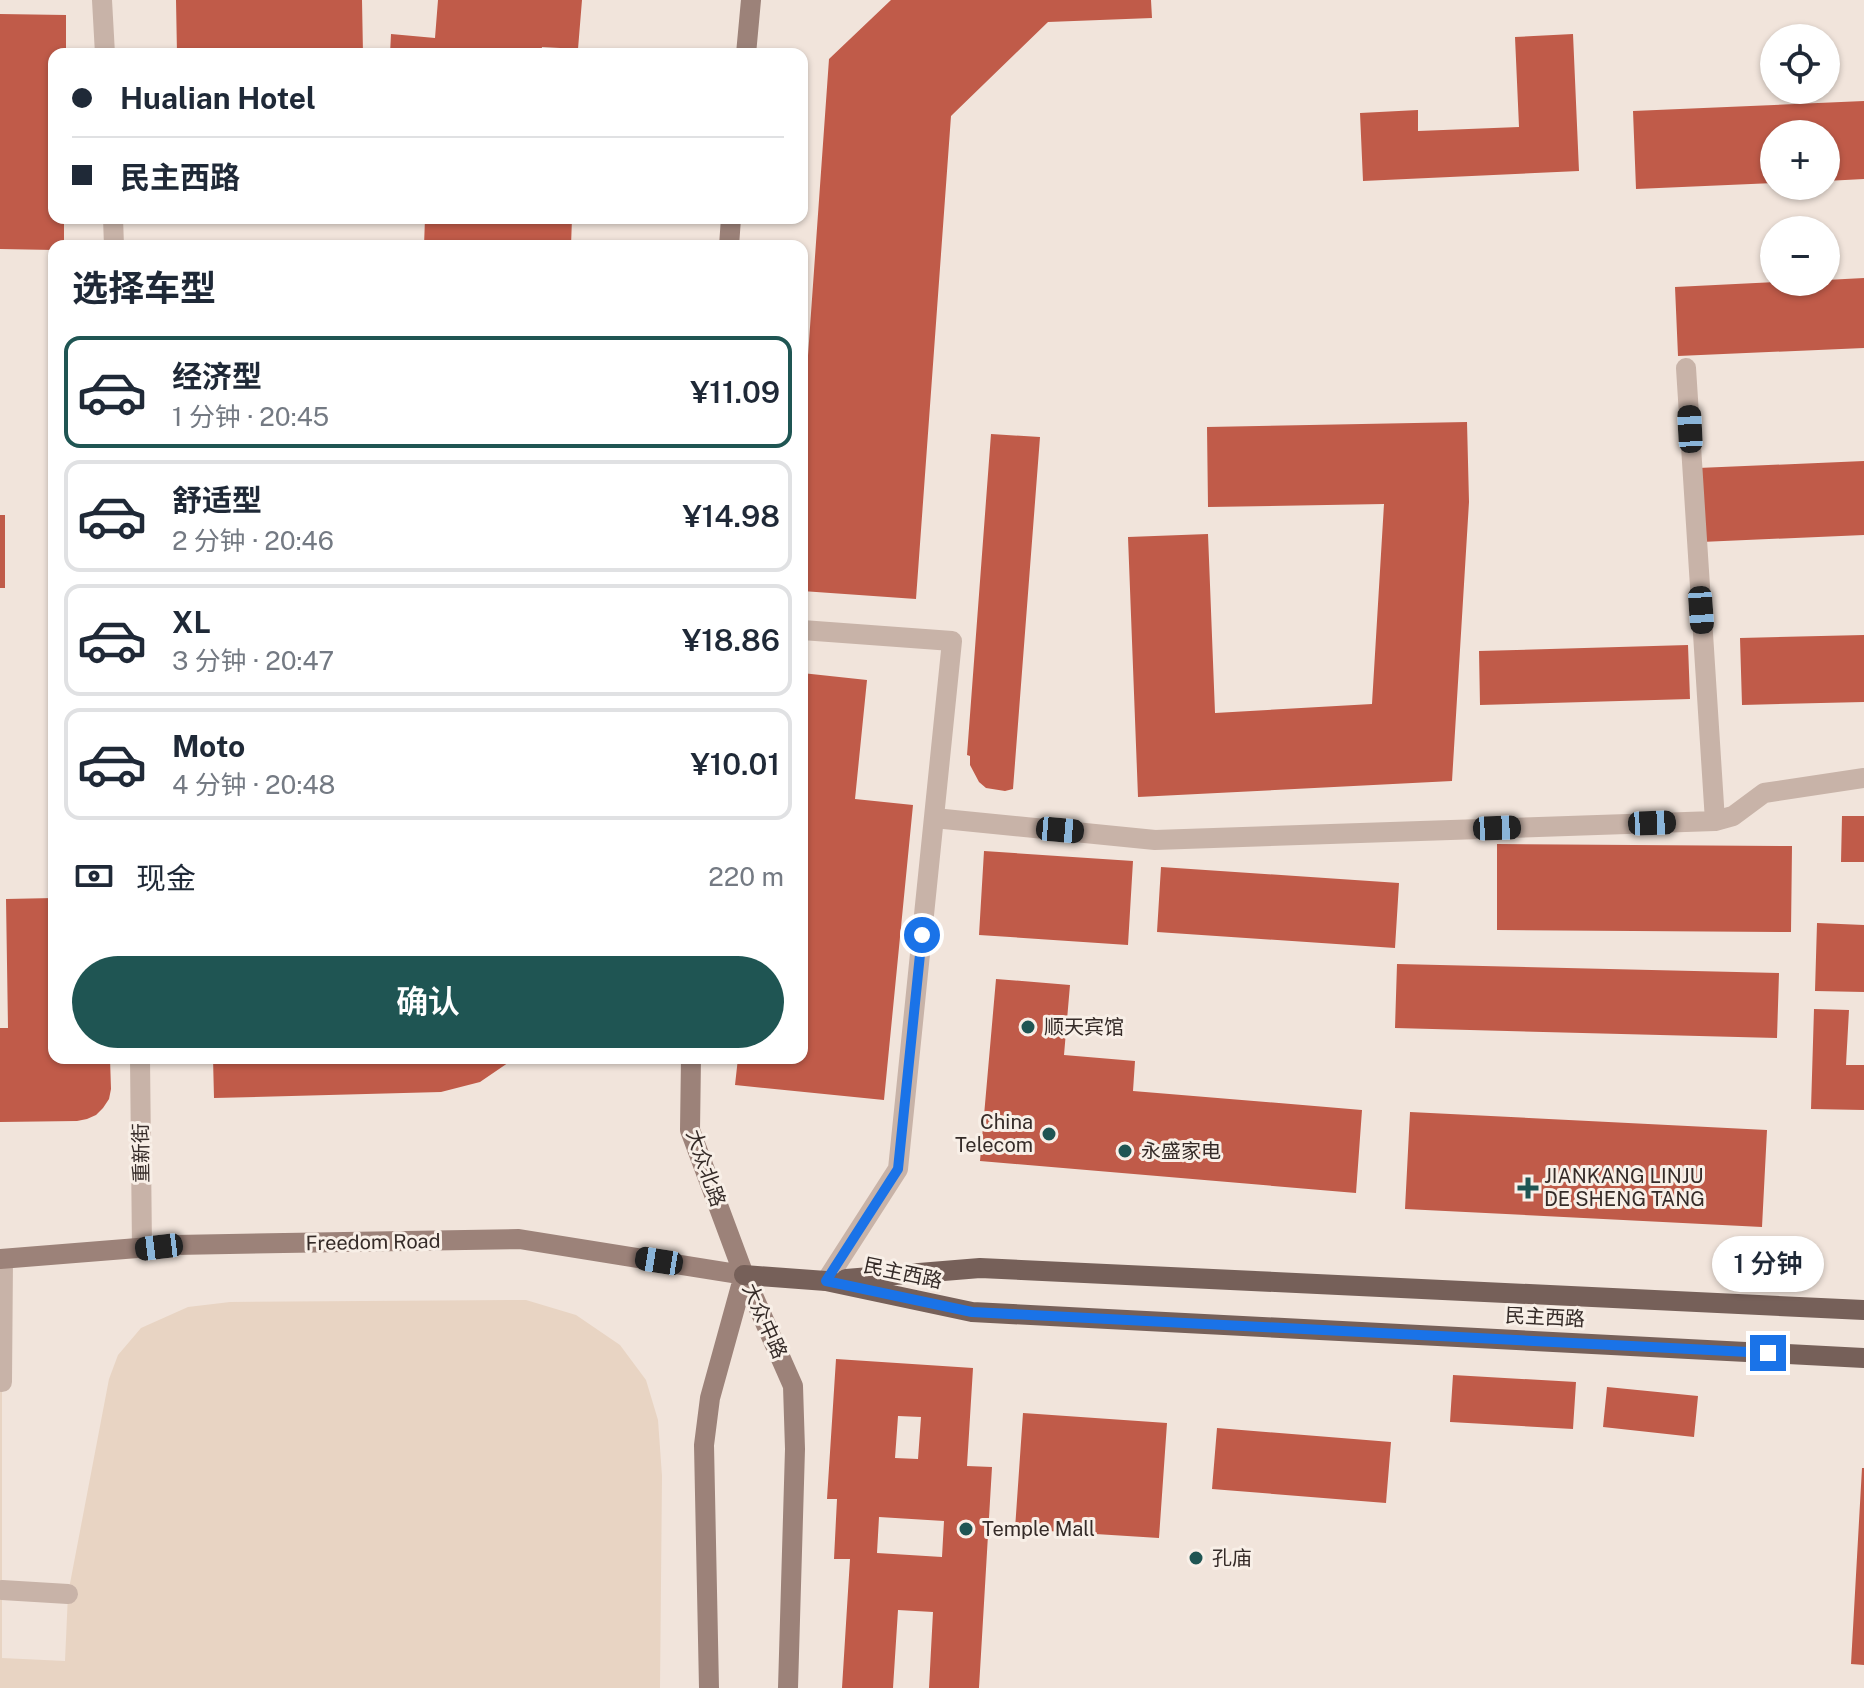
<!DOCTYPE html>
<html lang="zh">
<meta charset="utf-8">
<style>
body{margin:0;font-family:"Public Sans","Noto Sans SC",sans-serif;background:#f6f6f7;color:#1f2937;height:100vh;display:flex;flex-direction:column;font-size:30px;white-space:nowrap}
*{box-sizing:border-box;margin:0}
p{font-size:26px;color:#747a83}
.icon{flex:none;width:44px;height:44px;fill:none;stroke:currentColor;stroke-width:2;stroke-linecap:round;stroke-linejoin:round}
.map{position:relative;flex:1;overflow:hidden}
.side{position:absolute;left:48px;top:240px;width:760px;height:824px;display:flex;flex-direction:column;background:#fff;border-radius:16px;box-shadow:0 2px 6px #0004}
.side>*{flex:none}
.guide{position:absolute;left:48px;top:48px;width:760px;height:176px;border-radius:16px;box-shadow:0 2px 6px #0004;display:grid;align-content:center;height:176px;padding:0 24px;background:#fff}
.fabs{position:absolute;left:1760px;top:24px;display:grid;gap:16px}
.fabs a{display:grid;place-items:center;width:80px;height:80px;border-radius:50%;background:#fff;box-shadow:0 2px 6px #0004;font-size:40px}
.end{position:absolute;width:36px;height:36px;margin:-18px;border:10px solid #1a73e8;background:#fff;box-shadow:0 0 0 4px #fff}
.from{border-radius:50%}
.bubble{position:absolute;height:56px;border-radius:28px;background:#fff;box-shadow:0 2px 6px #0004;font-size:26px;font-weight:600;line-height:56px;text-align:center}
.car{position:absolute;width:24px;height:48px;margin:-24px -12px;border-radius:10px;box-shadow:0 0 6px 2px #0007;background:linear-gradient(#222 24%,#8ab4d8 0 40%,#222 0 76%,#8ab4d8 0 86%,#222 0)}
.guide b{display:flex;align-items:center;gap:28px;height:76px;font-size:30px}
.guide b+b{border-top:2px solid #e0e1e3}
.guide i{width:20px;height:20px;background:#1f2937}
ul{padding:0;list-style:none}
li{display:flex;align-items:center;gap:24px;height:112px;margin:0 16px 12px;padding:0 8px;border:4px solid #e0e1e3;border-radius:16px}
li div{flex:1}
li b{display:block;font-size:30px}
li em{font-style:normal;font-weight:600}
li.active{border-color:#1f5553}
li>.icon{width:72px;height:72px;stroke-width:1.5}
h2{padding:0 24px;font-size:36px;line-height:96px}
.pay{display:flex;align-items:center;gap:20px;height:88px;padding:0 24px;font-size:30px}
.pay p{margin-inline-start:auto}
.action{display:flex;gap:16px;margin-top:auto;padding:16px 24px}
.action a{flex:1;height:92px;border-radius:48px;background:#1f5553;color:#fff;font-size:32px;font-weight:600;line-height:92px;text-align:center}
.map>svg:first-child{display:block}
</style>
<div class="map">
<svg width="1864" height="1688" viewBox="0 0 1864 1688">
<rect width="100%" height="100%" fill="#f1e4db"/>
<!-- plaza -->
<path fill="#e8d4c3" d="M526 1300 576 1315 620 1345 646 1380 658 1420 662 1476 660 1688H0V1382H2V1658L65 1661 68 1594 109 1379 118 1355 141 1328 188 1307 230 1302Z"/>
<!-- building -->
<path fill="#c05b49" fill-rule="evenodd" d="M176 0H362L363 54H177Z
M438 0H582L578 49 542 47 541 54H390L391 34 435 38Z
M891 0H1151L1152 18 1048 22 951 116 916 599 802 591V440L829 59Z
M0 14 66 15V54H54V218H64V246H54V250L0 249Z
M1573 34 1579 171 1363 181 1360 113 1418 110V131L1519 127 1515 37Z
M1864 101V179L1826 181V134H1774V183L1636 189 1633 111Z
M187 218H281V221L187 222Z
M425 218H572L571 246H424Z
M1864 278V348L1678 356 1675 287 1776 282H1826V280Z
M1467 422 1469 502 1452 781 1138 797 1128 537 1208 534 1215 713 1372 704 1384 504 1208 507 1207 427Z
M991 434 1040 437 1013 789 1005 791 986 788 979 782 970 765V756L967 755Z
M1864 461V535L1701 542 1698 468Z
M0 515H5V588H0Z
M1864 635V702L1742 705 1740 638Z
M1688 645 1690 699 1480 705 1479 651Z
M802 673 867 680 855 799 913 805 884 1100 735 1085 738 1058H802Z
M1842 816H1864V862H1841Z
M1497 844 1792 846 1791 932 1497 930Z
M984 851 1133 861 1128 945 979 935Z
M1161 867 1399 883 1395 948 1157 932Z
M54 898V1058H110L111 1089 109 1099 103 1108 96 1115 87 1119 77 1121 0 1122V1028H8L6 899Z
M1817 923 1864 925V992L1815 991Z
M1397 964 1779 973 1777 1038 1395 1028Z
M996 979 1070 985 1064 1055 1135 1061 1133 1091 1362 1110 1356 1193 980 1161Z
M1814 1009 1849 1010 1846 1065H1864V1110L1811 1109Z
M213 1058H515L480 1082 441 1092 214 1098Z
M1410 1112 1767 1130 1762 1227 1405 1209Z
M836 1359 973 1368 967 1466 992 1467 979 1688H929L933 1612 898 1610 893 1688H842L850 1559H834L837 1499H827ZM898 1416 921 1417 918 1459 895 1458ZM879 1517 944 1521 942 1557 877 1553Z
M1453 1375 1576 1382 1573 1429 1450 1422Z
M1607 1387 1698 1396 1694 1437 1603 1427Z
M1023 1413 1167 1423 1159 1538 1015 1529Z
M1217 1428 1391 1442 1386 1503 1212 1489Z
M1862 1468H1864V1665L1851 1664Z"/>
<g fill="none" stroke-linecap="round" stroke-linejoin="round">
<!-- street -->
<path stroke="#c8b3a8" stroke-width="20" d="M102 0 105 54
M113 218 114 246
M1686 368 1715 821
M802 630 952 641 898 1169 826 1281
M934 818 1155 840 1715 821 1733 816 1764 793 1864 778
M140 1058 142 1249
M2 1382 3 1259
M2 1590 68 1594"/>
<!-- secondary -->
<path stroke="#9c8279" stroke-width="20" d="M746 54 751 0
M729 246 731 218
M691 1058 690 1130 744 1275 793 1386 795 1449 788 1688
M0 1259 175 1245 519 1239 744 1275
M709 1688 704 1445 710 1398 744 1275"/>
<!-- primary -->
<path stroke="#766059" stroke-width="20" d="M744 1275 826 1281 972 1312 1864 1358
M846 1279 980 1268 1864 1310"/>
</g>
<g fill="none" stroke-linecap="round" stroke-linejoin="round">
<!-- route -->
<path stroke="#1a73e8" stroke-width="10" d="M922 935 898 1169 826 1281 972 1312 1768 1353"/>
</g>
<!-- markers -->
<g fill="#1f5553" stroke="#f8efe7" stroke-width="3">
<circle cx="1028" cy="1027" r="8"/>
<circle cx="1049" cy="1134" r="8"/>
<circle cx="1125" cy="1151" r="8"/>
<path d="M1524 1176h8v8h8v8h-8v8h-8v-8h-8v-8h8z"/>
<circle cx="966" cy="1529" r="8"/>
<circle cx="1196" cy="1558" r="8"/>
</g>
<g text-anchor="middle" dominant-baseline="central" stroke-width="6" stroke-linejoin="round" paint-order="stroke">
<!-- poi labels -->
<g font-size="20" fill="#352b28" stroke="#f8efe7" text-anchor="start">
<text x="1044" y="1027">顺天宾馆</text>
<text x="1033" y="1122" text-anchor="end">China<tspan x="1033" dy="23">Telecom</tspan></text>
<text x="1141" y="1151">永盛家电</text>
<text x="1544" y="1176">JIANKANG LINJU<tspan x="1544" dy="23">DE SHENG TANG</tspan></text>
<text x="982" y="1529">Temple Mall</text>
<text x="1212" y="1558">孔庙</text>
</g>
<!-- street labels -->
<g font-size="20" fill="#352b28" stroke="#f8efe7">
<text transform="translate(141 1153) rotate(-91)">重新街</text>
<text transform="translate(706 1168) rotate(71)">大众北路</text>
<text transform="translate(373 1242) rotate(-1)">Freedom Road</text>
<text transform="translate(903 1273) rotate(12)">民主西路</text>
<text transform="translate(1545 1317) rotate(3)">民主西路</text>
<text transform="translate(765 1321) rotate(66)">大众中路</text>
</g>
</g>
</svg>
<div class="fabs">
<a><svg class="icon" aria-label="locate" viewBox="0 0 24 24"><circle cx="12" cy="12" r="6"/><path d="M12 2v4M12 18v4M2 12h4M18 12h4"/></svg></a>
<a>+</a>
<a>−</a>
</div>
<i class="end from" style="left:922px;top:935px"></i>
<i class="end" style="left:1768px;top:1353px"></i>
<div class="bubble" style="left:1712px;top:1236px;width:112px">1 分钟</div>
<i class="car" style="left:1690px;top:429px;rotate:357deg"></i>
<i class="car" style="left:1701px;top:610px;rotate:176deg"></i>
<i class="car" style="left:1652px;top:823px;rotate:88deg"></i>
<i class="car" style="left:1497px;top:828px;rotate:88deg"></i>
<i class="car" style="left:1060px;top:830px;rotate:95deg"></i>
<i class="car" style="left:159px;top:1247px;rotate:263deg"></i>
<i class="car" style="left:659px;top:1261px;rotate:279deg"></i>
<div class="guide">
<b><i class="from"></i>Hualian Hotel</b>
<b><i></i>民主西路</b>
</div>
<section class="side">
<h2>选择车型</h2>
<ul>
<li class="active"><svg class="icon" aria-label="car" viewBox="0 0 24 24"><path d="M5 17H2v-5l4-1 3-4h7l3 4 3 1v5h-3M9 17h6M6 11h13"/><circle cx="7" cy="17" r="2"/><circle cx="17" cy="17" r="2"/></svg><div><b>经济型</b><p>1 分钟 · 20:45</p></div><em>¥11.09</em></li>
<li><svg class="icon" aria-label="car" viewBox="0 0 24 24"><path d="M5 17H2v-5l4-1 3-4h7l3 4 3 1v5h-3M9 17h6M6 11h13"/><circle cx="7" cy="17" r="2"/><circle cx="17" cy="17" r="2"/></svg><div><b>舒适型</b><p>2 分钟 · 20:46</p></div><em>¥14.98</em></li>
<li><svg class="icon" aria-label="car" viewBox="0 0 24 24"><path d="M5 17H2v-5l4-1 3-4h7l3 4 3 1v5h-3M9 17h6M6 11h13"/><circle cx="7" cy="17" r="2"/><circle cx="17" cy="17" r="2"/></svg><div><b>XL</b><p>3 分钟 · 20:47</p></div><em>¥18.86</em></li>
<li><svg class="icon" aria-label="car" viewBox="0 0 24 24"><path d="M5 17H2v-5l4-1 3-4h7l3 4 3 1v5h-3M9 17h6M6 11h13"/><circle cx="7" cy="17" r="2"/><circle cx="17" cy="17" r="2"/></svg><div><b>Moto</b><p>4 分钟 · 20:48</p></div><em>¥10.01</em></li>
</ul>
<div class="pay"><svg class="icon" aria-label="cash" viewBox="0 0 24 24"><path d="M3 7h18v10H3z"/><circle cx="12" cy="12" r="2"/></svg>现金<p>220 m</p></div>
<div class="action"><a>确认</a></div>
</section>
</div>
